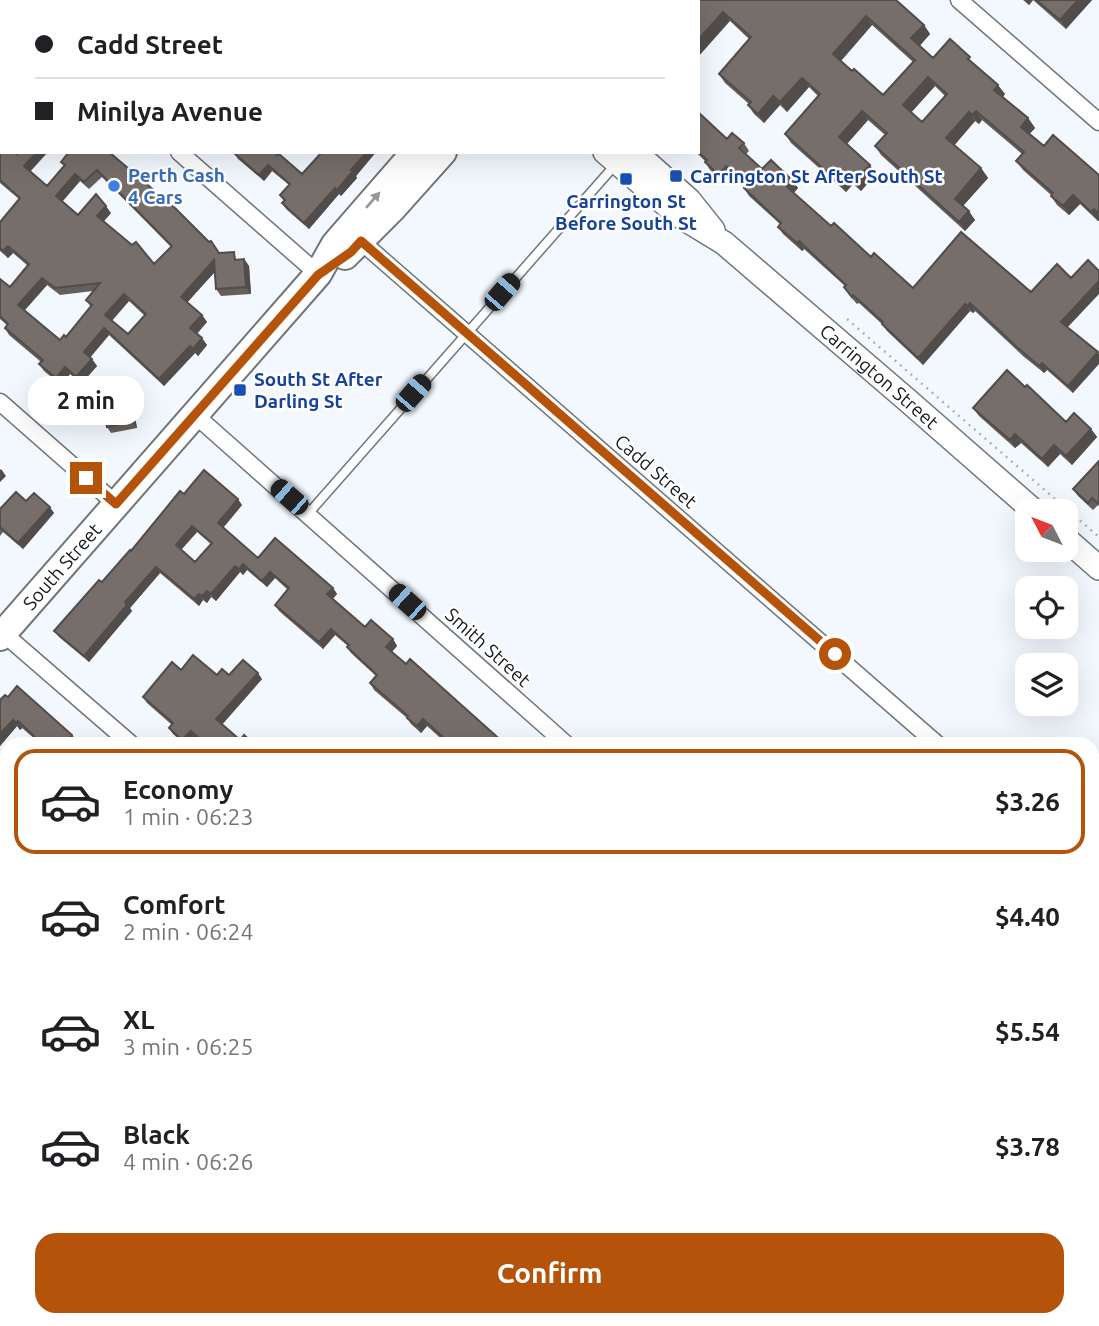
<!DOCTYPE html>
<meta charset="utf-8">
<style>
body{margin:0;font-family:Ubuntu,sans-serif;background:#f2f2f2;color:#202124;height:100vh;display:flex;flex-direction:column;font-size:26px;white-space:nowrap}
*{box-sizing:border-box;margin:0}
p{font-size:23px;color:#757577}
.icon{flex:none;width:38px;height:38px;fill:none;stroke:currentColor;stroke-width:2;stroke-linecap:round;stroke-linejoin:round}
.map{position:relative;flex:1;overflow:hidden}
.sheet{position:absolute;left:0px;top:737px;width:1099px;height:590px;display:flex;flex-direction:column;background:#fff;border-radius:21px 21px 0 0;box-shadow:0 7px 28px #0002}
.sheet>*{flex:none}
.top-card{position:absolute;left:0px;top:0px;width:700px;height:154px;box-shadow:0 7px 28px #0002;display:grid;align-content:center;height:154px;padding:0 35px;background:#fff}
.needle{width:46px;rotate:312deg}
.tools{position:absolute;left:1015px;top:499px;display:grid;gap:14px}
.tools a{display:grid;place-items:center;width:63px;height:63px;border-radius:14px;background:#fff;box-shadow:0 7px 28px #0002;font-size:35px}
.end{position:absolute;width:32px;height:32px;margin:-16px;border:9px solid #b45309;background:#fff;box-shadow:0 0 0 4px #fff}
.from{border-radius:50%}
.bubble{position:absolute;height:49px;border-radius:21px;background:#fff;box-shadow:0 7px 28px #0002;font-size:23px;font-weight:700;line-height:49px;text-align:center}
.car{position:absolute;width:21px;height:42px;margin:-21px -10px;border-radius:9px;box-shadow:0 0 5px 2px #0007;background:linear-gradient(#222 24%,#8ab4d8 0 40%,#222 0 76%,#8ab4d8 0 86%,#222 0)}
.top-card b{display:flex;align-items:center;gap:24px;height:66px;font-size:26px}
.top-card b+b{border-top:2px solid #e0e0e0}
.top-card i{width:18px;height:18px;background:#202124}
ul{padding:12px 0 0;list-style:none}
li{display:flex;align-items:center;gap:21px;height:105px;margin:0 14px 10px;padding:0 21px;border:4px solid transparent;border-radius:21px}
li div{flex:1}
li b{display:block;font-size:26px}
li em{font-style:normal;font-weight:700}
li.current{border-color:#b45309}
li>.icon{width:63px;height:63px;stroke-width:1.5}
.action{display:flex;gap:14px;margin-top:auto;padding:14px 35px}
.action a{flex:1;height:80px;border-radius:21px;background:#b45309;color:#fff;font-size:28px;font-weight:700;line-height:80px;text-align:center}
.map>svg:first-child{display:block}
</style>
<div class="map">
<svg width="1099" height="1326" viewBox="0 0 1099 1326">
<rect width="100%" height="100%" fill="#f3f8fe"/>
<!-- green -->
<path fill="#b0d398" d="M1099 995V1326H866L858 1320H1092V1003Z"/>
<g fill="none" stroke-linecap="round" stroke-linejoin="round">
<defs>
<path id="lane" d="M308 514 615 165"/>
<path id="street" d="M5 0 7 2
M959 0 1099 122
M179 152 318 274
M356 237 937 744
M0 402 116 504
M194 414 566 744
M3 633 131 744
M1092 879 1099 885
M0 947 7 953
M0 1264 7 1268
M0 1285 7 1291
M53 1320 60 1326
M425 1320 432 1326
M827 1320 834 1326"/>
<g id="secondary">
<path d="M430 0 432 2"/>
<path d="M457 0 459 2"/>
<path id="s1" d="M605 152 678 215 724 243 906 399 1034 511"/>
<path d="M635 152 689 200 713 230"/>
<path d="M1066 539 1099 568"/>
<path d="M1092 912 1099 904"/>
<path d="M1092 933 1099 925"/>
<path d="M742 1326 748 1320"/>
</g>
<g id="primary">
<path d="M546 2 548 0"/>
<path d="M571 2 572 0"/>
<path d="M345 256 392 209 443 152"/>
<path id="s2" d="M0 637 318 274 335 244 415 152"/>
</g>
</defs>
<!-- lane casing -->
<use href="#lane" stroke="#70757a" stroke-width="11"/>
<!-- street casing -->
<use href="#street" stroke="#70757a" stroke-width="19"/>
<!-- secondary casing -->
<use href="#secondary" stroke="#70757a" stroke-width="26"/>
<!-- primary casing -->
<use href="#primary" stroke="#70757a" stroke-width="30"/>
<!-- path -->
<path stroke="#b0b4b9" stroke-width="2.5" stroke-dasharray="2 5" stroke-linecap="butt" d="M847 319 1099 537
M1092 984 1099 976
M777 1326 788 1320"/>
<!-- lane -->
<use href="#lane" stroke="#fff" stroke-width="8"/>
<!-- street -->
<use href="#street" stroke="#fff" stroke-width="16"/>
<!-- secondary -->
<use href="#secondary" stroke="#fff" stroke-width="23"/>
<!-- primary -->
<use href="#primary" stroke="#fff" stroke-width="26"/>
</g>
<!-- wall -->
<path fill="#655f5b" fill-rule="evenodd" d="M661 0H896L924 25 930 34 919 46 933 58 976 66 1005 94 1003 97 1028 118 1035 128 1029 134 1044 146 1099 175V220L1098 221 1080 204 1069 215 1057 205 1051 196V195L1023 170 1016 161 1022 154 982 120 979 124 975 121 954 145 981 168 988 178 963 206 975 220 965 231 881 155 875 146 885 135 868 120 847 144 876 174 861 191 853 184 846 192 791 143 785 134 818 96 809 87 787 112 780 105 764 123 754 114 748 105 749 104 725 83 719 74 749 39 730 21 698 2H663ZM872 25 913 62 883 95 841 61ZM935 86 945 96 922 122 911 112Z
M1023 0H1092L1066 29 1033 0 1029 5Z
M0 139 17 154 30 172 47 186 64 166 61 162 109 152 219 253 239 260 244 259 249 266 251 294 221 296 216 289 215 272 187 302 202 315 207 322 197 334 207 345 198 356 195 353 164 386 109 335 90 357 97 366 81 384 70 374 61 385 44 371 39 364 41 362 9 335 5 328 7 325 0 319V279L10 287 28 266 13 253 8 258 0 251V222L19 199 0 183ZM102 177 171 247 154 264 104 221 111 213 78 215 62 202 80 181 89 189ZM47 285 60 295 93 291 86 300 91 307 66 337 60 340 25 310ZM129 301 145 316 128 334 112 321Z
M727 139 744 143 749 151 746 154 762 169 793 181 798 188 793 193 831 226 913 288 1068 327 1073 393 1047 370 1044 373 1023 356 975 311 973 313 970 311 923 365 887 331 882 324 859 303 857 304 849 295 844 287 845 286 804 249 802 251 783 234 778 227 780 224 749 196 744 188 745 187 731 174 724 182 710 170 705 162H706L696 152H698Z
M322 152H376L356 176 357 178 341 196 339 194 309 229 286 209 282 203 284 201 280 195 289 185 272 171 264 181 238 159 234 153 302 174Z
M128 395 132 401 137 428 111 433 107 427Z
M973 408 1066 422 1091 429 1097 437 1072 465 1060 454 1048 467 1021 443 1015 448 979 416Z
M1099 461V506L1098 505 1093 510 1078 496 1073 489Z
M184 494 242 505 223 528 258 558 333 588 337 594 332 599 365 627 393 639 397 646 392 652 505 744 446 743 427 726 421 733 411 724 407 718 374 690 370 683 376 676 351 653 347 647 348 646 335 635 323 649 279 611 275 605 288 590 275 578 267 587 247 570 243 575 240 572 216 601 211 597 207 603 203 600 199 606 160 573 130 608 132 611 89 662 59 637 54 631 102 582ZM197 532 211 544 195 562 181 550Z
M26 501 54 513 23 549 3 532 0 536V509Z
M181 670 262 679 222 724 240 740 254 744H202L195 737 189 744H184L173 734 169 728 172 725 147 703 143 697Z
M0 700 77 741 36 740 22 728 20 730 17 726 0 746Z
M101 1320H166L173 1326H114L109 1322 106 1325Z"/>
<!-- shaded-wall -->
<path fill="#524d4a" d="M242 0H252L250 2H241Z
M1025 0H1033L1029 5Z
M1078 0H1092L1066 29 1060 20Z
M723 12 730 21 698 57V40Z
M866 16 872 25 839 63 833 54Z
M924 25 930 34 918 48 911 38Z
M928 77 935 86 910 114 903 105Z
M802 78 809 87 787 112 780 102Z
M998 85 1005 94 1001 99 994 90Z
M773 96 780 105 764 123 758 114Z
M862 111 868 120 845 146 839 137Z
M976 111 982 120 979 124 972 115Z
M969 112 975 121 953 147 946 138Z
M1028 118 1035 128 1028 136 1021 127Z
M37 152H48L29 173 24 166Z
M367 152H376L356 176 357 178 341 196 337 190Z
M268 165 272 171 264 181 259 175Z
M870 165 876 174 861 191 854 182Z
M726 166 731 174 724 182 719 175Z
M981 168 988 178 961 208 955 199Z
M75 174 80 181 61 203 56 196Z
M846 175 853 184 846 192 839 183Z
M793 181 798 188 792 195 787 187Z
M335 188 339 194 309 229 304 223Z
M1073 195 1080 204 1069 215 1063 206Z
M106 206 111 213 102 223 97 216Z
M1094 209 1099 215V220L1098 221 1091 212Z
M969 211 975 220 965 231 959 222Z
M799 241 804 249 802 251 797 243Z
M8 246 13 253 8 258 3 251Z
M244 259 249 266 251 294 246 287Z
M214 260 219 267 186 304 181 297Z
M42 278 47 285 23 312 18 305Z
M1099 281V294L1066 329 1061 322Z
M124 294 129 301 110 322 105 315Z
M970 303 975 311 973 313 968 306Z
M965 304 970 311 923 365 918 358Z
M202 315 207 322 195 335 190 328Z
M104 328 109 335 89 359 84 352Z
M202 338 207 345 198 356 193 349Z
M190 346 195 353 164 386 159 379Z
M1098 352 1099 354V364L1073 393 1068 386Z
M92 359 97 366 81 384 76 377Z
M1042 363 1047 370 1044 373 1039 366Z
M65 367 70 374 61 385 56 378Z
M128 395 132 401 137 428 132 422Z
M1091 429 1097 437 1072 465 1066 456Z
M1015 434 1021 443 1015 448 1010 440Z
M1054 445 1060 454 1048 467 1042 459Z
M1 469 6 476 0 482V470Z
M238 499 242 505 222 529 218 523Z
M50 507 54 513 23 549 18 543Z
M192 526 197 532 180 551 176 545Z
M243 564 247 570 243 575 239 569Z
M235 566 240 572 216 601 211 594Z
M156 567 160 573 130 608 132 611 89 662 84 656 125 602Z
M270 572 275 578 267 587 262 581Z
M333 588 337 594 331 601 327 594Z
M207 591 211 597 207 603 202 596Z
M199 594 203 600 199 606 194 599Z
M331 629 335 635 323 649 319 642Z
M393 639 397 646 390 653 386 647Z
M258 673 262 679 221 726 216 719Z
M423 719 427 726 421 733 417 726Z
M13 720 17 726 0 746V734Z
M18 721 22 728 20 730 16 723Z
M191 731 195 737 189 744H185L182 740Z
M72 735 77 741 74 744H71L68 740Z
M1 1212 6 1219 5 1221 0 1214Z
M2 1318 7 1326H1L0 1324V1320Z
M103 1320H107L109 1322 106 1325Z
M683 1320H693L687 1326H677Z
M566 1321 570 1326H562Z"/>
<!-- building -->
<path fill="#756e6a" stroke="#524d4a" stroke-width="2" fill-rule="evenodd" d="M89 0H153L155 2H91Z
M181 0H232L231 2H180Z
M286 0H311L310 2H285Z
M326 0H383L385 2H328Z
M665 0H896L924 25 911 38 933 58 950 39 970 57 968 59 998 85 994 90 1028 118 1021 127 1044 146 1053 135 1099 175V213L1094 209 1091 212 1073 195 1063 206 1051 196 1053 193 1016 161 1024 152 976 111 972 115 969 112 946 138 981 168 955 199 969 211 959 222 875 146 887 133 862 111 839 137 870 165 854 182 846 175 839 183 785 134 820 94 802 78 780 102 773 96 758 114 748 105 751 102 719 74 751 37 723 12 698 40V2H667ZM866 16 915 60 883 95 854 69 852 71 833 54ZM928 77 947 94 922 122 903 105Z
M1036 0H1078L1060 20Z
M0 58 2 59V105L0 104Z
M698 112 727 139 732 133 744 143 739 148 762 169 771 160 793 181 787 187 831 226 834 223 871 257 874 253 913 288 961 232 1031 292 1057 264 1071 278 1088 260 1099 271V281L1061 322 1098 352 1068 386 1042 363 1039 366 1018 348 970 303 968 306 965 304 918 358 882 324 883 322 853 295 852 297 844 287 846 285 799 241 797 243 778 227 781 223 744 188 747 186 726 166 719 175 705 162 707 160 698 152Z
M0 139 2 141V152H15L17 154 19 152H37L24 166 47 186 65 165 61 162 69 152H109L176 209 209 242 211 241 219 253 234 252 235 260 244 259 246 287 216 289 214 260 181 297 202 315 190 328 202 338 193 349 190 346 159 379 104 328 84 352 92 359 76 377 65 367 56 378 39 364 43 360 5 328 8 324 0 316V279L10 287 29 264 8 246 3 251 0 248V222L20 198 0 180ZM97 170 172 246 154 264 136 242 132 245 97 216 106 206 96 194 78 215 56 196 75 174 84 182ZM42 278 55 288 100 283 86 300 92 305 66 337 64 335 60 340 18 305ZM124 294 146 314 128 334 105 315Z
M274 152 277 155 278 153 302 174 322 152H367L351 170 353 171 337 190 335 188 304 223 282 203 285 200 280 195 290 184 268 165 259 175 234 153Z
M1007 370 1025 387 1027 385 1066 422 1074 413 1091 429 1066 456 1054 445 1042 459 1015 434 1010 440 973 408Z
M128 395 132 422 107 427 102 399Z
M1099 461V504L1092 498 1088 503 1073 489Z
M204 470 238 499 218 523 258 558 275 538 333 588 327 594 365 627 371 620 393 639 386 647 406 664 410 659 505 744H445L447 741 423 719 417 726 407 718 408 716 370 683 377 675 347 647 349 645 331 629 319 642 275 605 289 588 270 572 262 581 243 564 239 569 235 566 211 594 207 591 202 596 199 594 194 599 156 567 125 602 127 605 84 656 54 631 99 580 102 582 130 550 131 551 180 491 184 494ZM192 526 212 543 195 562 176 545Z
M16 492 26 501 34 493 50 507 18 543 0 527V509Z
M193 655 217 675 222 669 229 675 243 660 258 673 216 719 240 740 244 735 254 744H205L191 731 182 740 169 728 173 723 143 697 172 662 181 670Z
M17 686 72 735 68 740 72 744H33L37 739 18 721 16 723 13 720 0 734V700L5 695 8 697Z
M0 845 4 848 6 846 7 847V899L0 893Z
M7 1169V1217L1 1212 0 1213V1177Z
M110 1320H166L173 1326H117Z
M277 1320H359L367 1326H271Z
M497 1320H565L566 1321 562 1326H523L521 1325 520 1326H504Z
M642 1320H683L677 1326H640L644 1321Z
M972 1320H1030L1034 1323 1032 1326H979Z"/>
<!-- one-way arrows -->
<defs><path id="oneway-solid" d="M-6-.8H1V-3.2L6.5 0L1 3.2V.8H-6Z" transform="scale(1.75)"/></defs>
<use fill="#979898" href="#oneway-solid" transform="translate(373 200) rotate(-49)"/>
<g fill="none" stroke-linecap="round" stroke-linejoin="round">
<!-- route -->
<path stroke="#b45309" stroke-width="9" d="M86 478 116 504 318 275 351 252 361 241 835 654"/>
</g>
<!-- markers -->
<g fill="#1a4fb4" stroke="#fff" stroke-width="2.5">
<rect x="669" y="169" width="14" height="14" rx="3.5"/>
<rect x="619" y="172" width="14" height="14" rx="3.5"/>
<rect x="233" y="383" width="14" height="14" rx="3.5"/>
</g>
<circle fill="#3f7fe0" stroke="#fff" stroke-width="2.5" cx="114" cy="186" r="7"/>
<g text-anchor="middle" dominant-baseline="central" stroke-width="5" stroke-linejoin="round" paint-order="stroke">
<!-- shop labels -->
<g font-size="19" font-weight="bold" fill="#366cbe" stroke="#fff" text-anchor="start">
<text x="128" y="175">Perth Cash<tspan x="128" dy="22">4 Cars</tspan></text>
</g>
<!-- transit labels -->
<g font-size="19" font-weight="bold" fill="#164399" stroke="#fff" text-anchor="start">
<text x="690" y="176">Carrington St After South St</text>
<text x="626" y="201" text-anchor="middle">Carrington St<tspan x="626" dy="22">Before South St</tspan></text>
<text x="254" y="379">South St After<tspan x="254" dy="22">Darling St</tspan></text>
</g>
<!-- street labels -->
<g font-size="19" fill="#17191b" stroke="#fff">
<text stroke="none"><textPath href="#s1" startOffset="355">Carrington Street</textPath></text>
<text transform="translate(656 471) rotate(41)">Cadd Street</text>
<text stroke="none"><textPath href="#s2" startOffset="94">South Street</textPath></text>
<text transform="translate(488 647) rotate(42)">Smith Street</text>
</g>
</g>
</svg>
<div class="tools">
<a><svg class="needle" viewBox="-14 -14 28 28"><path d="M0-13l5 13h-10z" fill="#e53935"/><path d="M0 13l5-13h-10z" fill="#757577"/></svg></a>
<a><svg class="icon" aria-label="locate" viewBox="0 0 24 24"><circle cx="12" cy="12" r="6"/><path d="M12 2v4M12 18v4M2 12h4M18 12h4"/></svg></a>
<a><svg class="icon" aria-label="layers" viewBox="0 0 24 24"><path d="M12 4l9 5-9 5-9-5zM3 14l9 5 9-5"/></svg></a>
</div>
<i class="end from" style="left:835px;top:654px"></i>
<i class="end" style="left:86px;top:478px"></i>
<div class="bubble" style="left:28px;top:376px;width:116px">2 min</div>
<i class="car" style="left:502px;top:292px;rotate:41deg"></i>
<i class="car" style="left:413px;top:393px;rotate:41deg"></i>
<i class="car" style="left:289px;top:497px;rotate:311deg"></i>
<i class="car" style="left:407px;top:602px;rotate:312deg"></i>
<div class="top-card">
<b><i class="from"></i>Cadd Street</b>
<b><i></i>Minilya Avenue</b>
</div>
<section class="sheet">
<ul>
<li class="current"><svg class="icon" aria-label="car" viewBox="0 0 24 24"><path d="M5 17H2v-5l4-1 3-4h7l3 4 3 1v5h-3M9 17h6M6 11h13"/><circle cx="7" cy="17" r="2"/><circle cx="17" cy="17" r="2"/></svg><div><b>Economy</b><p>1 min · 06:23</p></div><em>$3.26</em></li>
<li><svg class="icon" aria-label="car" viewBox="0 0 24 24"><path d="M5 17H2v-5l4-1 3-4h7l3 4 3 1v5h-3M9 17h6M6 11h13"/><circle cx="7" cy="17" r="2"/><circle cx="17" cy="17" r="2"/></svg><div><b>Comfort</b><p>2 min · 06:24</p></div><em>$4.40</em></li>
<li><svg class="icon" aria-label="car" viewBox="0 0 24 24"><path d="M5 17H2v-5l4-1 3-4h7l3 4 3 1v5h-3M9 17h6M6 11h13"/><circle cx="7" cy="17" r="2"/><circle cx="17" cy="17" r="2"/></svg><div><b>XL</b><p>3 min · 06:25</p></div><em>$5.54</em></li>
<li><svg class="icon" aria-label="car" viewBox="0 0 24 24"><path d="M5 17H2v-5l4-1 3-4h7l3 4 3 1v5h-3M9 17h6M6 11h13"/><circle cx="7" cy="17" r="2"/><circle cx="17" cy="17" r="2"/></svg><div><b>Black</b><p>4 min · 06:26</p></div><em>$3.78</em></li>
</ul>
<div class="action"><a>Confirm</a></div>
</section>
</div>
